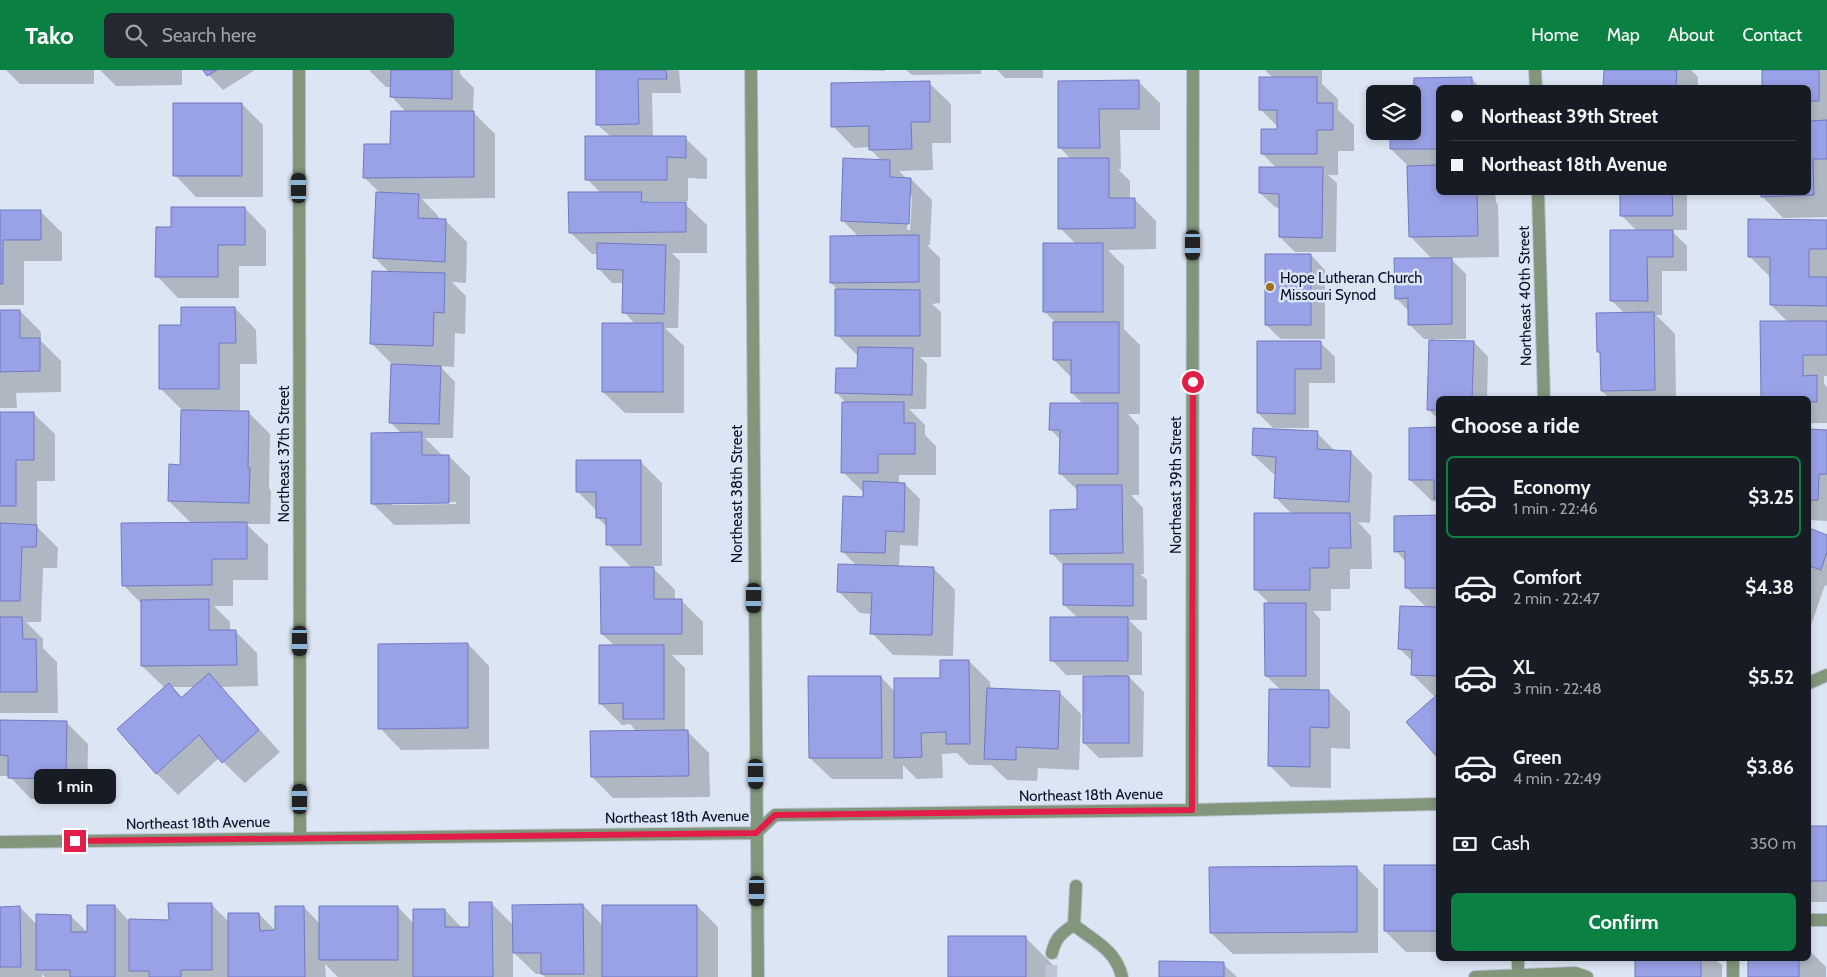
<!DOCTYPE html>
<meta charset="utf-8">
<style>
body{margin:0;font-family:Cabin,sans-serif;background:#242831;color:#f1f3f6;height:100vh;display:flex;flex-direction:column;font-size:19px;white-space:nowrap}
*{box-sizing:border-box;margin:0}
p{font-size:16px;color:#9ea1a6}
.icon{flex:none;width:28px;height:28px;fill:none;stroke:currentColor;stroke-width:2;stroke-linecap:round;stroke-linejoin:round}
.map{position:relative;flex:1;overflow:hidden}
.panel{position:absolute;left:1436px;top:326px;width:375px;height:565px;display:flex;flex-direction:column;background:#171b24;border-radius:8px;box-shadow:0 2px 8px #0003}
.panel>*{flex:none}
.hud{position:absolute;left:1436px;top:15px;width:375px;height:110px;border-radius:8px;box-shadow:0 2px 8px #0003;display:grid;align-content:center;height:110px;padding:0 15px;background:#171b24}
.tools{position:absolute;left:1366px;top:15px;display:grid;gap:10px}
.tools a{display:grid;place-items:center;width:55px;height:55px;border-radius:8px;background:#171b24;box-shadow:0 2px 8px #0003;font-size:25px}
.end{position:absolute;width:22px;height:22px;margin:-11px;border:6px solid #e11d48;background:#fff;box-shadow:0 0 0 2px #fff}
.from{border-radius:50%}
.bubble{position:absolute;height:35px;border-radius:8px;background:#171b24;box-shadow:0 2px 8px #0003;font-size:16px;font-weight:800;line-height:35px;text-align:center}
.car{position:absolute;width:15px;height:30px;margin:-15px -8px;border-radius:6px;box-shadow:0 0 4px 1px #0007;background:linear-gradient(#222 24%,#8ab4d8 0 40%,#222 0 76%,#8ab4d8 0 86%,#222 0)}
.hud b{display:flex;align-items:center;gap:18px;height:48px;font-size:19px}
.hud b+b{border-top:1px solid #363941}
.hud i{width:12px;height:12px;background:#f1f3f6}
ul{padding:0;list-style:none}
li{display:flex;align-items:center;gap:15px;height:82px;margin:0 10px 8px;padding:0 5px;border:2px solid transparent;border-radius:8px}
li div{flex:1}
li b{display:block;font-size:19px}
li em{font-style:normal;font-weight:800}
li.selected{border-color:#0b8043}
li>.icon{width:45px;height:45px;stroke-width:1.5}
h2{padding:0 15px;font-size:22px;line-height:60px}
.pay{display:flex;align-items:center;gap:12px;height:55px;padding:0 15px;font-size:19px}
.pay p{margin-inline-start:auto}
.primary-button{display:flex;gap:10px;margin-top:auto;padding:10px 15px}
.primary-button a{flex:1;height:58px;border-radius:8px;background:#0b8043;color:#fff;font-size:20px;font-weight:800;line-height:58px;text-align:center}
header{display:flex;align-items:center;gap:30px;box-sizing:border-box;height:70px;padding:0 25px;background:#0b8043;color:#fff}
header strong{font-size:24px}
nav{display:flex;gap:28px;margin-inline-start:auto;font-size:18px}
.search{width:350px;height:45px;background:#242831;display:flex;align-items:center;gap:12px;box-sizing:border-box;padding:0 18px;border-radius:8px;color:#9ea1a6;font-size:19px}
.map>svg:first-child{display:block}
</style>
<header>
<strong>Tako</strong>
<div class="search"><svg class="icon" aria-label="search" viewBox="0 0 24 24"><circle cx="10" cy="10" r="6"/><path d="M15 15l6 6"/></svg>Search here</div>
<nav><a>Home</a><a>Map</a><a>About</a><a>Contact</a></nav>
</header>
<div class="map">
<svg width="1827" height="907" viewBox="0 0 1827 907">
<rect width="100%" height="100%" fill="#dbe5f3"/>
<!-- shadow -->
<path fill="#0003" fill-rule="evenodd" d="M6 0H94V14H20Z
M100 0H182V15L116 16Z
M204 0H255L223 20Z
M369 0H460V4L474 18 473 42 495 64V128L422 129 439 147V150L446 151 467 172 466 213 452 212 466 226 465 264 455 263 454 297 440 296 455 312 453 368H425L443 386H449L470 407V454L394 455 373 434 402 364 390 352 392 294 371 273 390 203 375 188 381 124 365 108 392 75 407 43 391 26 392 17H386ZM456 432V434L392 435V433Z
M597 0H679L681 23H652L653 68H685L707 89V109L688 108V131H648V133L685 134 707 155V183H672L680 191 678 258H665L684 276V343H625L603 322 636 255 624 242V213H612L598 198V184H592L570 162 601 123 587 109 611 67 597 54Z
M847 0H885V1Z
M906 0H981V4L912 5Z
M997 0H1043V8H1005Z
M1265 0H1322V14L1338 29V40L1354 55V81H1338V105H1328L1337 113 1336 182H1295L1280 167V138L1275 137 1260 123 1277 99 1262 83 1278 60V57L1261 40 1273 8Z
M1605 0H1691L1698 7V18H1604Z
M1764 0H1827V147L1783 148 1762 126 1809 122V18Z
M1471 8 1480 18H1439V122H1495L1496 132 1498 135 1499 187 1450 188 1466 204V269H1434V271L1474 272 1488 287 1487 329H1439V350L1428 339 1431 269H1424L1409 254V241L1396 228 1432 189 1410 166 1409 97 1391 79 1412 61V27H1415V9Z
M1138 11 1160 33V60H1120L1121 99H1118L1130 111V129H1134L1156 151V179L1108 180 1124 196V259L1140 275V344H1128L1139 356V425H1131L1143 438 1144 504H1140L1147 510V550H1129L1142 563V605H1127L1144 622 1143 687 1099 688 1084 673 1103 605H1066L1052 590 1078 548 1064 535 1065 497 1051 483 1079 441V422L1061 404V370L1051 360 1083 334 1072 323V308L1054 290 1057 254 1044 241 1076 174 1060 158 1071 89 1060 78 1059 12Z
M929 13 951 34V73H932L933 100 899 101 907 109H911L932 130 930 175H927L940 188V233L932 234 941 242V287H920L927 294 926 339H909L925 355V365L936 376V405H899V414H905L920 429 918 476 900 475 899 497 933 498 955 520 953 586 893 585 872 563V544L860 543 839 522 857 496 842 481 864 428V423L843 402 847 334 836 322 858 300 859 287 837 265 839 221 831 213 859 167 842 150 882 91 870 79V77L854 78 833 56ZM909 124 912 127 910 160H907Z
M242 34 263 55V127H196L175 105Z
M1621 122H1687V160H1671L1687 176V201H1662V245H1656L1675 264 1676 329H1610L1602 321 1601 285 1598 281 1624 243 1612 231 1637 161 1621 145Z
M245 138 266 160V196H239V228H178L157 206 172 158Z
M40 141 62 163V191H24V235H0V142Z
M1827 151V306H1824V314L1827 317V353H1809V329L1788 252 1771 235V208L1749 186Z
M1311 185 1325 200V269H1281L1266 255Z
M235 238 256 260 257 294H240V340H226V342L249 343 270 364 269 418 271 421 270 454H246L268 475V510H233V536H214L230 552V562H236L257 583 258 616 221 617 280 682 245 713 219 688 178 725 156 703 165 618 142 596V534L123 515 192 454 169 431 181 396 182 340 160 318 182 256ZM172 617H195L183 628Z
M0 241H20L41 262V271L61 291V322L16 323 17 338H0Z
M1259 272H1320L1335 287V313H1309V358H1273L1258 343Z
M0 343H33L55 364V411H37V457L58 478 57 498H43L41 552H26L43 569V578L57 592 58 643H0Z
M1439 359V432L1432 431 1410 410Z
M1809 360 1827 361V451L1809 450Z
M1317 363 1336 382H1351L1372 404 1370 453 1358 452 1371 466 1372 499H1350V519H1331V541H1313L1320 549V621H1329L1350 642V679L1331 678V718L1291 717 1270 696 1281 620 1266 606 1270 534 1256 520 1293 445 1275 427 1277 407 1253 385Z
M640 391 662 413V496H651L675 520V530H681L703 552V585H672L685 598V662H688L709 683 710 727 613 728 592 707 637 662 630 654 622 655 600 633 615 576 602 564 632 498 608 474V458L597 447V441L577 421Z
M1439 447V687L1437 626H1434L1412 604 1413 592 1400 579 1427 538 1407 518 1406 492 1396 481Z
M1809 459 1827 466V516L1825 515 1809 561Z
M468 574 489 596V679L401 680 380 658Z
M969 591 990 612 991 620 1059 622 1081 644 1079 700 1038 698 1037 711 1007 710 991 695H969L957 683 942 684 943 708 917 709 903 695V709H832L810 688 881 607 895 622 941 609Z
M0 651 66 652 88 674 87 730 31 729 9 706H0Z
M1809 757H1827V832H1809Z
M1439 796V882H1406L1385 861Z
M1356 797 1378 819V883L1233 884 1211 863Z
M211 834 229 852 259 844 276 861 304 837 320 854 398 837 414 854 445 840 462 858H470L492 834 514 856 583 835 603 856 697 836 718 857V907H545L542 904H536L513 882V907H338L325 894 326 907H45L42 904V907H0V838L20 837 37 855 71 846 88 863 115 836 129 851H170Z
M1026 868 1053 895V907H950Z
M1809 880 1826 897V907H1749V889H1809Z
M1636 889H1715L1722 895V907H1636Z
M1223 894 1237 907H1160Z"/>
<!-- building -->
<path fill="#99a1e7" stroke="#7179c1" d="M203 0H217L207 6Z
M391 0H452V29L390 27Z
M596 0H666L667 9H638L639 54 596 55Z
M1604 0H1677L1676 18H1603Z
M1762 0H1819V31H1809V18H1762Z
M1259 7H1317V33H1333V60H1317V84H1261V59H1277V40H1259Z
M1472 7V18H1439V79H1390V61H1412L1414 8Z
M1139 10V39H1099L1100 78H1058V11Z
M930 11V52H911L912 79 869 80V56L831 57V13Z
M173 33H242V106H173Z
M391 41H474V107L363 108 364 74H390Z
M1827 50V89H1813L1814 125 1761 127V122H1809V51Z
M585 66H686V88L667 87V110H585Z
M843 88 890 90V107L911 108 909 154 841 151Z
M1058 88H1109V128H1135V158L1058 159Z
M1439 95V122H1477L1478 166 1409 167 1407 96Z
M1259 97H1323L1322 168 1279 167V124L1259 123Z
M376 122 419 124 418 148 446 149 445 192 373 188Z
M568 122H642L641 132H686V162L569 163Z
M1620 122H1672L1673 146H1620Z
M171 137H245V175H218V207H155L156 157H171Z
M0 140H41V170H3V214H0Z
M1748 149 1827 150V179H1809V207H1827V236L1770 235V187H1748Z
M1610 160H1673V187H1647L1648 231H1610Z
M919 165V212L830 213V166Z
M597 173 666 175 664 244 622 243 623 200 597 199Z
M1043 173H1103V242H1043Z
M1265 184H1311V255H1265Z
M1394 188H1452V254L1408 255V228L1395 229Z
M372 201 445 203 444 243 434 242 433 276 370 274Z
M835 219 920 220V266H835Z
M181 237H235L236 273H219V319H159V255H181Z
M0 240H20V268H40V301L0 302Z
M1654 242 1655 320 1601 321 1600 282H1597L1596 243Z
M1760 251H1827V285H1803V306L1817 305V332H1809V329H1761Z
M1053 252H1119V323H1071V290H1053Z
M602 253H663V322H602Z
M1429 270 1474 271 1472 329H1439V340H1427Z
M1257 271H1321V299H1295V344L1257 343Z
M858 277 913 278 912 325 835 323 836 298H857Z
M391 294 441 296 439 354 389 353Z
M842 332H904V353H915V384H878V403H841Z
M1050 333H1118V404H1059L1060 360H1049Z
M181 340 249 341 248 398H250L249 433 168 431 169 394 180 395Z
M0 342H34V390H16V436H0Z
M1439 357V429H1434V410H1409V358Z
M1253 358 1318 361 1317 379 1351 381 1349 432 1274 428 1276 387 1252 385Z
M1809 359 1827 360V404H1819L1818 430H1809Z
M422 362V385H449V433L371 434V363Z
M576 390H641V475H606V448H596V422H576Z
M863 411 905 413 904 462 886 461 885 483 841 482 843 426 863 427Z
M1077 415H1122L1123 483 1050 484V440L1077 439Z
M1254 443H1350L1351 478H1329V498H1310V520H1254Z
M1439 445V518H1405V481L1394 482V446Z
M247 452V489H212V515L122 516 121 453Z
M0 453 37 455 36 477H22L20 531H0Z
M1809 458 1827 465V482L1821 500 1809 496Z
M838 494 934 497 932 565 870 564 872 523 837 522Z
M1063 494H1133V536L1063 535Z
M600 497H654V529H682V564H601Z
M209 529V560H236L237 595 141 596V530Z
M1264 533H1306V606H1265Z
M1400 536 1439 537V606L1411 605 1412 580 1398 579Z
M0 547H22L23 569H36L37 622H0Z
M1050 547H1128V591H1050Z
M468 573V658L378 659V574Z
M599 575H664V649H623V633L599 634Z
M940 590H969L970 674H946V662L921 663 922 687 894 688V608H940Z
M209 603 259 660 222 693 199 665 156 704 117 659 169 613 181 628Z
M808 606H881L882 688H809Z
M1083 606H1129V673H1083Z
M987 618 1060 621 1058 679 1016 677V690L984 689Z
M1269 619 1329 620V658L1310 657V697L1268 696Z
M1439 623V689L1406 652Z
M0 650 67 651 66 709 8 708V686L0 685Z
M688 660 689 706 591 707 590 661Z
M1809 756H1827V811H1809Z
M1384 795H1439V861H1384Z
M1357 796V862L1210 863 1209 797Z
M469 832H492L493 907H413V839H445V857H469Z
M168 833H212V900H181V907H149V901H129V849L169 850Z
M583 834 584 904H541V883H513L512 835Z
M87 835H115V907H70V900H36V844L71 845V862H87Z
M602 835H697V907H602Z
M20 836 21 897H0V837Z
M275 836H304L305 907H228V843H259L260 861 275 860Z
M319 836H398V890H319Z
M948 866H1026V907H948Z
M1635 889H1701V907H1635Z
M1748 889H1799V907H1748Z
M1159 891 1224 892V907H1159Z"/>
<g fill="none" stroke-linecap="round" stroke-linejoin="round">
<!-- minor-tunnel -->
<path stroke="#bbc5d5" stroke-width="12" stroke-dasharray="12 6" stroke-linecap="butt" d="M1051 907 1052 883"/>
<defs>
<path id="minor" d="M299 0 300 768
M751 0 758 907
M1535 0 1536 18
M1538 122 1544 329
M1809 613 1827 605
M1192 740 1193 0
M0 772 756 763 775 745 1192 740 1439 734
M1809 850H1827
M1074 855 1076 816
M1052 883C1055 869 1061 863 1074 855 1094 871 1116 880 1122 907
M1518 889V906
M1475 907 1575 903 1587 907
M1733 907V889"/>
</defs>
<!-- minor casing -->
<use href="#minor" stroke="#b8c3d3" stroke-width="14"/>
<!-- minor -->
<use href="#minor" stroke="#81967b" stroke-width="12"/>
</g>
<g fill="none" stroke-linecap="round" stroke-linejoin="round">
<!-- route -->
<path stroke="#e11d48" stroke-width="6" d="M75 771 756 763 775 745 1192 740 1193 312"/>
</g>
<!-- markers -->
<circle fill="#9b6f1e" stroke="#dbe5f3" stroke-width="2" cx="1270" cy="217" r="5"/>
<g text-anchor="middle" dominant-baseline="central" stroke-width="5" stroke-linejoin="round" paint-order="stroke">
<!-- poi labels -->
<g font-size="15" fill="#031129" stroke="#dbe5f3" text-anchor="start">
<text x="1280" y="208">Hope Lutheran Church<tspan x="1280" dy="17">Missouri Synod</tspan></text>
</g>
<!-- street labels -->
<g font-size="15" fill="#031129" stroke="#dbe5f3">
<text transform="translate(1525 226) rotate(-91)">Northeast 40th Street</text>
<text transform="translate(284 384) rotate(-90)">Northeast 37th Street</text>
<text transform="translate(1176 415) rotate(-90)">Northeast 39th Street</text>
<text transform="translate(737 424) rotate(-90)">Northeast 38th Street</text>
<text transform="translate(1091 725) rotate(-1)">Northeast 18th Avenue</text>
<text transform="translate(677 747) rotate(-1)">Northeast 18th Avenue</text>
<text transform="translate(198 753) rotate(-1)">Northeast 18th Avenue</text>
</g>
</g>
</svg>
<div class="tools">
<a><svg class="icon" aria-label="layers" viewBox="0 0 24 24"><path d="M12 4l9 5-9 5-9-5zM3 14l9 5 9-5"/></svg></a>
</div>
<i class="end from" style="left:1193px;top:312px"></i>
<i class="end" style="left:75px;top:771px"></i>
<div class="bubble" style="left:34px;top:699px;width:82px">1 min</div>
<i class="car" style="left:299px;top:118px;rotate:0deg"></i>
<i class="car" style="left:1193px;top:175px;rotate:180deg"></i>
<i class="car" style="left:754px;top:528px;rotate:180deg"></i>
<i class="car" style="left:300px;top:571px;rotate:180deg"></i>
<i class="car" style="left:756px;top:704px;rotate:179deg"></i>
<i class="car" style="left:300px;top:729px;rotate:0deg"></i>
<i class="car" style="left:757px;top:821px;rotate:180deg"></i>
<div class="hud">
<b><i class="from"></i>Northeast 39th Street</b>
<b><i></i>Northeast 18th Avenue</b>
</div>
<section class="panel">
<h2>Choose a ride</h2>
<ul>
<li class="selected"><svg class="icon" aria-label="car" viewBox="0 0 24 24"><path d="M5 17H2v-5l4-1 3-4h7l3 4 3 1v5h-3M9 17h6M6 11h13"/><circle cx="7" cy="17" r="2"/><circle cx="17" cy="17" r="2"/></svg><div><b>Economy</b><p>1 min · 22:46</p></div><em>$3.25</em></li>
<li><svg class="icon" aria-label="car" viewBox="0 0 24 24"><path d="M5 17H2v-5l4-1 3-4h7l3 4 3 1v5h-3M9 17h6M6 11h13"/><circle cx="7" cy="17" r="2"/><circle cx="17" cy="17" r="2"/></svg><div><b>Comfort</b><p>2 min · 22:47</p></div><em>$4.38</em></li>
<li><svg class="icon" aria-label="car" viewBox="0 0 24 24"><path d="M5 17H2v-5l4-1 3-4h7l3 4 3 1v5h-3M9 17h6M6 11h13"/><circle cx="7" cy="17" r="2"/><circle cx="17" cy="17" r="2"/></svg><div><b>XL</b><p>3 min · 22:48</p></div><em>$5.52</em></li>
<li><svg class="icon" aria-label="car" viewBox="0 0 24 24"><path d="M5 17H2v-5l4-1 3-4h7l3 4 3 1v5h-3M9 17h6M6 11h13"/><circle cx="7" cy="17" r="2"/><circle cx="17" cy="17" r="2"/></svg><div><b>Green</b><p>4 min · 22:49</p></div><em>$3.86</em></li>
</ul>
<div class="pay"><svg class="icon" aria-label="cash" viewBox="0 0 24 24"><path d="M3 7h18v10H3z"/><circle cx="12" cy="12" r="2"/></svg>Cash<p>350 m</p></div>
<div class="primary-button"><a>Confirm</a></div>
</section>
</div>
